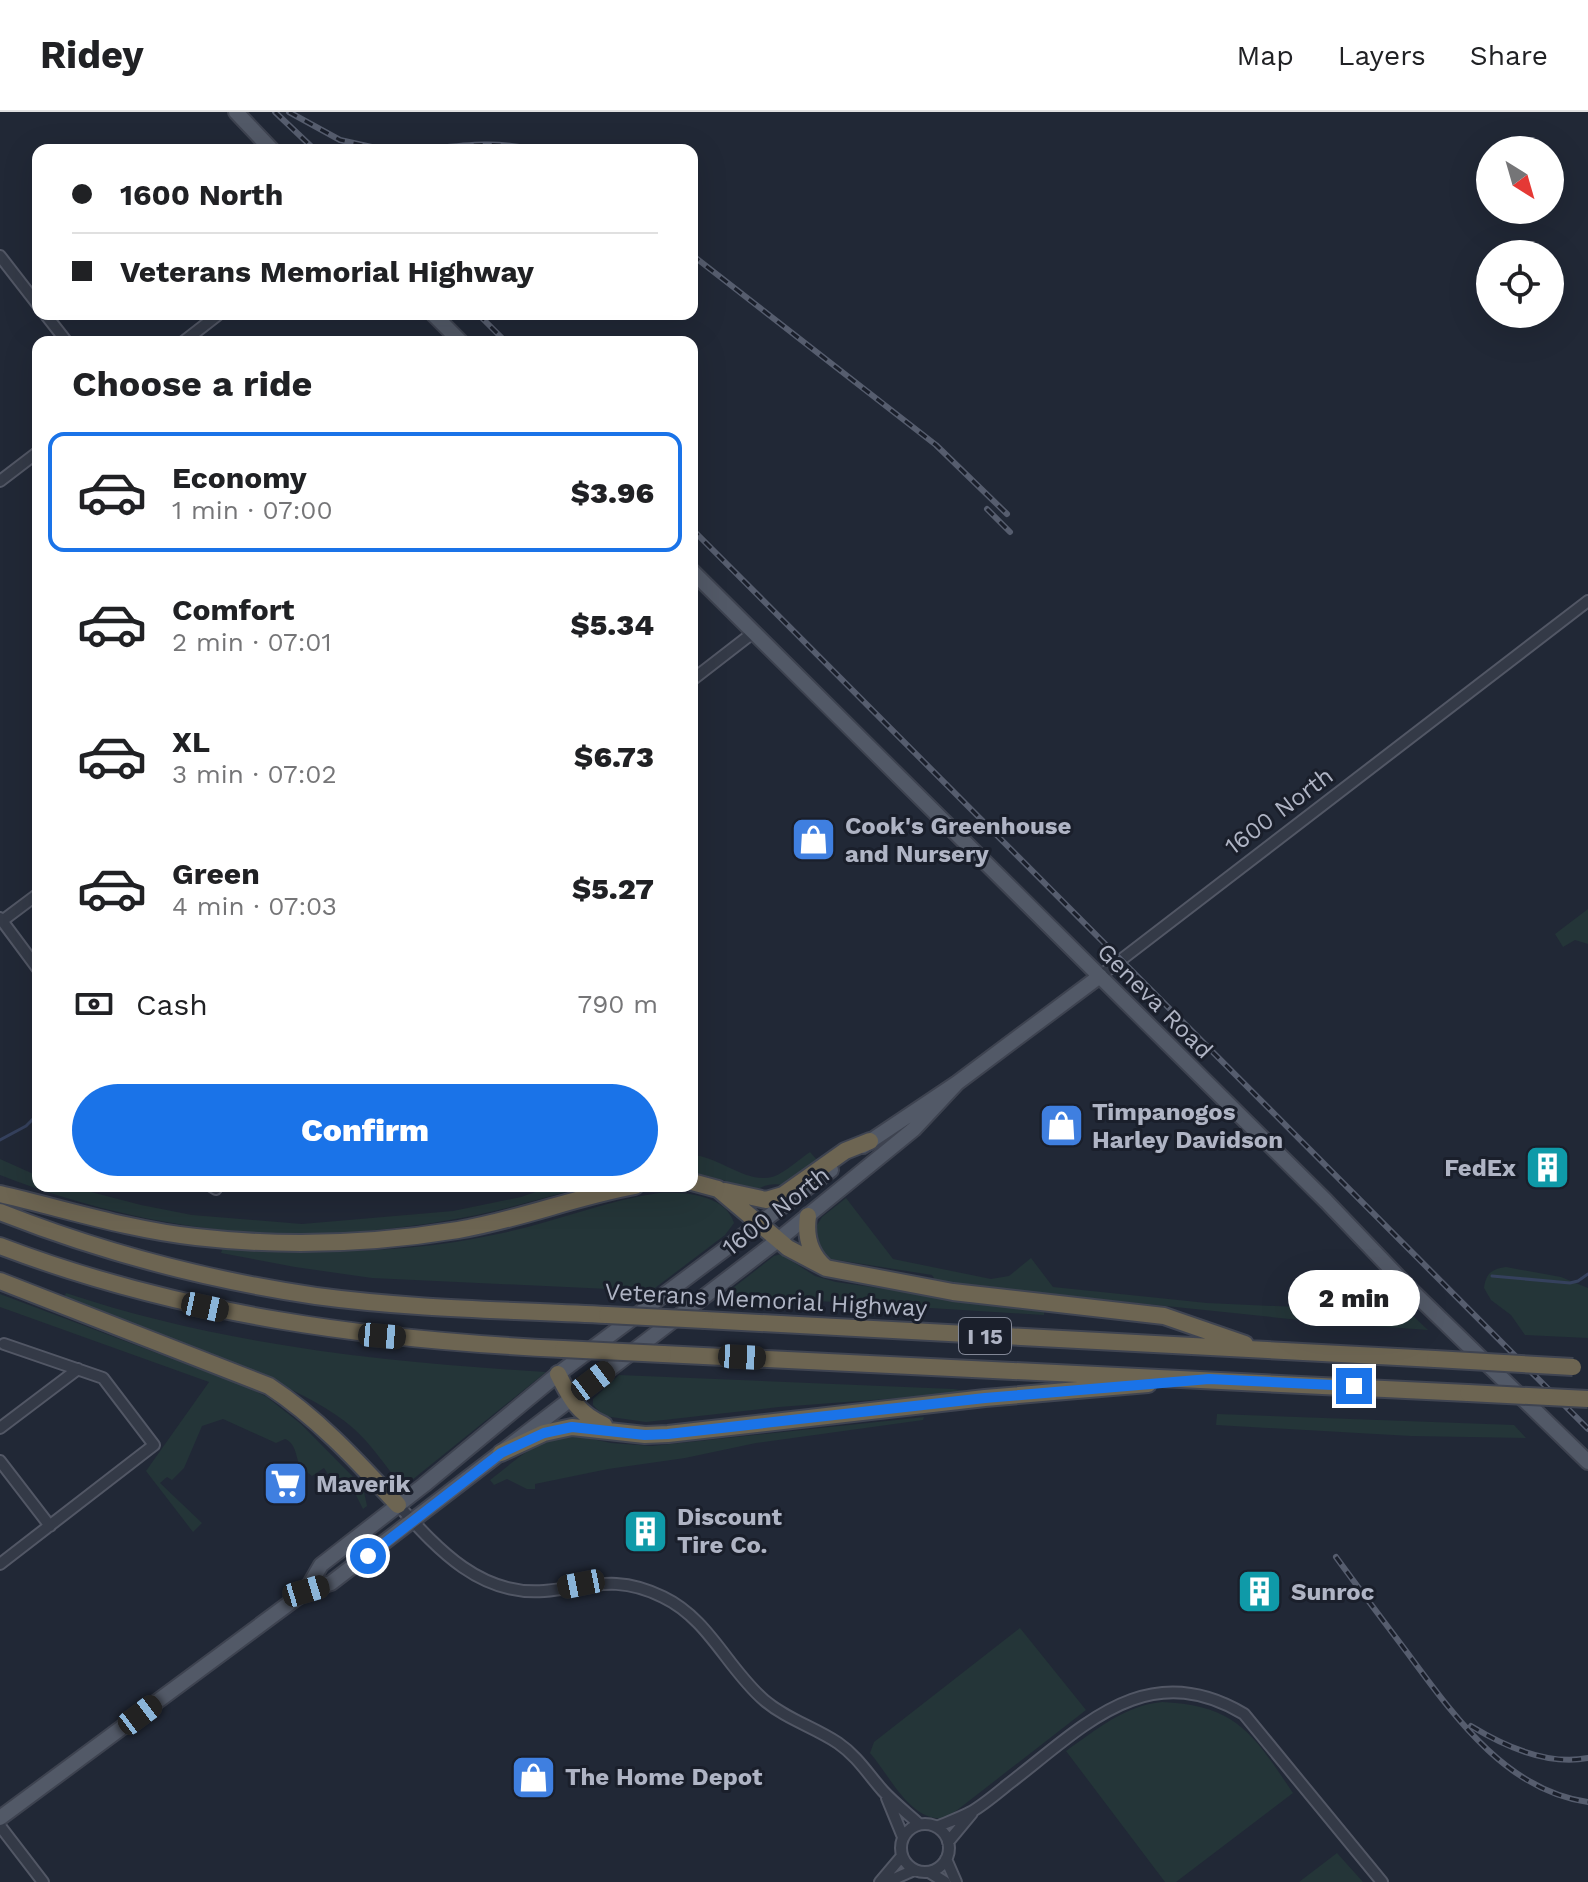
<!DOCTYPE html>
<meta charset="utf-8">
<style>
body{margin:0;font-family:"Work Sans",sans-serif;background:#f6f6f6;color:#202124;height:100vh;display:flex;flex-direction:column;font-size:30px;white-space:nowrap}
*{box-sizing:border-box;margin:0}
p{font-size:26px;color:#757577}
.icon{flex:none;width:44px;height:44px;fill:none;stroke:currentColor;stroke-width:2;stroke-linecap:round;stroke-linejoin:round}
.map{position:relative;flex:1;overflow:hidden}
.details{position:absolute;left:32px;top:224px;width:666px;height:856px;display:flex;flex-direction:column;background:#fff;border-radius:16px;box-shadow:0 8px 32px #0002}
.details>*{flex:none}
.top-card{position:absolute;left:32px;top:32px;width:666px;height:176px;border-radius:16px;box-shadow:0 8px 32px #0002;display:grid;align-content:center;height:176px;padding:0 40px;background:#fff}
.needle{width:52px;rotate:143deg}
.buttons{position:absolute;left:1476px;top:24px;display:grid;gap:16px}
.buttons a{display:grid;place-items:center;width:88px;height:88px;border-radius:50%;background:#fff;box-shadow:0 8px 32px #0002;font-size:40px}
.end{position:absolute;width:36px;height:36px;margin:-18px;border:10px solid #1a73e8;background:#fff;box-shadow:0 0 0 4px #fff}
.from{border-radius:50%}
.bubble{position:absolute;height:56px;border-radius:28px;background:#fff;box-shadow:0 8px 32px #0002;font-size:26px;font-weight:800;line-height:56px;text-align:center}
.car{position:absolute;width:24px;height:48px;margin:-24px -12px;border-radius:10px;box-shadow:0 0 6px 2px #0007;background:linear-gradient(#222 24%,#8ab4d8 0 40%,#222 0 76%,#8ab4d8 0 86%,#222 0)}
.top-card b{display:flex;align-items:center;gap:28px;height:76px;font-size:30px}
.top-card b+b{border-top:2px solid #e0e0e0}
.top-card i{width:20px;height:20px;background:#202124}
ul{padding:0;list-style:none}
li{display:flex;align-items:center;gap:24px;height:120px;margin:0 16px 12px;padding:0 24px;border:4px solid transparent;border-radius:16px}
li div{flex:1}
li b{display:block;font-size:30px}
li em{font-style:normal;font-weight:800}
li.selected{border-color:#1a73e8}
li>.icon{width:72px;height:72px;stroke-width:1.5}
h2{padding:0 40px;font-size:36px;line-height:96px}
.pay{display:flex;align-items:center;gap:20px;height:88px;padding:0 40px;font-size:30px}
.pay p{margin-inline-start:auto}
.action{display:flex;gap:16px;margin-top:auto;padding:16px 40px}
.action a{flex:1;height:92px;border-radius:48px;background:#1a73e8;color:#fff;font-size:32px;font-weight:800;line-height:92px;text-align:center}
header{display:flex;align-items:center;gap:48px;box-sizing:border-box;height:112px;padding:0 40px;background:#fff;border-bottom:2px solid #e0e0e0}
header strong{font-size:38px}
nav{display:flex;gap:44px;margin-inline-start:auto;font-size:28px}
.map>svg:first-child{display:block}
</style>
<header>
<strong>Ridey</strong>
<nav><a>Map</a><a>Layers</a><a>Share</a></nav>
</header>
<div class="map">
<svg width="1588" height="1770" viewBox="0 0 1588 1770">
<rect width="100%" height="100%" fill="#212836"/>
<!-- green -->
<path fill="#243538" d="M1588 797V832L1575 828 1563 835 1555 822Z
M810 1040 817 1048 784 1073C770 1071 762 1073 752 1082L723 1068 692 1060V1043C718 1044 747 1072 772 1065 782 1063 801 1046 810 1040Z
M0 1047 38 1064V1074H68L141 1093 192 1103 302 1112 453 1099 521 1085 553 1074H589C552 1083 515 1095 477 1103 308 1137 161 1125 0 1063Z
M659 1081C683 1080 725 1082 734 1111L725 1123 651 1179 372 1166 295 1155 221 1141 223 1135C315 1142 408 1142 498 1122 552 1111 604 1089 659 1081Z
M846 1086 893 1147 991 1167 1009 1164 1031 1146 1053 1175 1207 1191 1409 1200 1428 1218 1319 1210 945 1171 936 1169 932 1163 831 1147 818 1139 814 1118 822 1105Z
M781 1142 815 1164 836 1170 1044 1199V1203L724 1183 774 1144Z
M1506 1155 1561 1165 1588 1176V1226L1525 1223 1511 1203 1491 1188 1484 1176C1486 1161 1492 1157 1506 1155Z
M66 1181C221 1233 383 1250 546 1260L412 1368 400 1372C385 1353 371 1332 353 1316 330 1296 302 1283 274 1269 206 1236 134 1214 63 1188Z
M0 1182 215 1263 217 1260 267 1285 301 1312 363 1375 367 1394 363 1397 350 1371 337 1376 324 1356 312 1364 300 1355C296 1345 296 1331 285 1327L276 1331 223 1307 202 1314 184 1356 172 1368 167 1365 160 1371 202 1411 193 1420 146 1359 209 1270 0 1195Z
M619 1263 953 1277 966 1279V1281L779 1295 646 1310 604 1304 593 1293V1287Z
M1217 1302 1514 1313 1526 1326 1411 1324 1216 1313Z
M924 1305 923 1308 756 1331 685 1346 608 1357 535 1372V1377H527L507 1367 494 1373 490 1368C514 1350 537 1326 569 1324L568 1322 611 1331 652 1334Z
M1020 1516 1086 1598 947 1706C911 1712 891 1665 870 1641L874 1630Z
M1162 1590C1238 1593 1254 1624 1293 1681L1176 1770H1165L1066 1639C1097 1617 1124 1594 1162 1590Z
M1337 1741 1363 1770H1299Z"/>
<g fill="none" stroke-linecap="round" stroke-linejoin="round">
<!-- stream -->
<path stroke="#35415d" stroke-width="3" d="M0 1028 26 1014 38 1002
M1492 1164 1570 1171 1578 1169 1588 1162"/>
<defs>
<path id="minor" d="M0 144 38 193
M45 202 67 230
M183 230 219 202
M0 369 38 340
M692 568 754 520
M0 806 38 857
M2 809 38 782
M1100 864 1588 489
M211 1074 216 1077
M0 1316 78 1257
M0 1349 50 1414
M398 1393C437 1436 479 1484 544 1479 590 1475 617 1462 663 1485 709 1507 727 1556 764 1588 786 1607 814 1615 838 1631 857 1644 868 1662 883 1679 894 1691 907 1701 919 1712
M0 1452 154 1333 103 1266 4 1232
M887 1686 903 1725
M901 1736a24 24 0 1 1 48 0a24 24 0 1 1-48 0Z
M0 1714 43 1770
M937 1715C948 1710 960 1706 971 1700 983 1693 995 1683 1006 1674 1081 1617 1145 1543 1244 1602L1382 1770
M948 1730 972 1701
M946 1747 956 1770
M929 1760 945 1770
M880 1770 902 1744
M887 1770 914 1758"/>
<path id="major" d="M236 0 272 38
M433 202 461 230
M692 459 1326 1089 1410 1177 1588 1350
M863 1034 957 971 1100 864
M306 1479 321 1453 424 1373 558 1262 831 1058
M0 1706 306 1479 331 1471 778 1128 914 1017 957 971"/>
<path id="highway" d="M692 1070 718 1077 788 1136 826 1156 953 1180 1164 1204 1245 1232
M725 1079 766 1088 783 1083 845 1039 870 1029
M0 1082C65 1097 130 1118 196 1125 283 1135 372 1132 458 1118 518 1108 575 1085 635 1074
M0 1100C101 1140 208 1168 316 1184 412 1197 510 1198 607 1203
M808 1104C805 1124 809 1141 825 1155
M0 1134C181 1203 371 1228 563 1237
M0 1169 269 1274C319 1307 357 1349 398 1393
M705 1208 1435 1247
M663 1242 1468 1281
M558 1262C570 1286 578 1302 604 1313
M501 1341 544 1321 572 1315 645 1323 668 1322 985 1286 1148 1272"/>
</defs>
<!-- minor casing -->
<use href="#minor" stroke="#525765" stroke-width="14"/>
<!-- major casing -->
<use href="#major" stroke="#3e4350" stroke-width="18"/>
<!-- highway casing -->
<use href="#highway" stroke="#3f4451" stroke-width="20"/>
<!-- minor -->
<use href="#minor" stroke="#343a47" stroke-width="10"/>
<!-- major -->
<use href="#major" stroke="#525967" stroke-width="14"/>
<!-- highway -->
<use href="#highway" stroke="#6d6552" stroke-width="16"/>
<defs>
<path id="rail" d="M275 0 315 38
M289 0 340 28 385 38
M420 38C459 34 495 28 534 38
M692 143 936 333 1007 402
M478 202 506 230
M987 397 1010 420
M692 417 1588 1317
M1336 1445C1360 1478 1385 1511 1409 1543 1454 1604 1507 1679 1588 1690
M1471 1614C1504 1634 1548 1654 1588 1646"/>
</defs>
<!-- rail casing -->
<use href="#rail" stroke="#565d6e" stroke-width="6"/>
<!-- rail -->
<use href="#rail" stroke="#1a1f2b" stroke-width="3" stroke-dasharray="9" stroke-linecap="butt"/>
<defs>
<path id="highway-bridge" d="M607 1203 705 1208
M563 1237 663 1242
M1435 1247 1573 1255
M1468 1281 1588 1287"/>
</defs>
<!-- highway-bridge casing -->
<use href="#highway-bridge" stroke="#3f4451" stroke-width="20" stroke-linecap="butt"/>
<!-- highway-bridge -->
<use href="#highway-bridge" stroke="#6d6552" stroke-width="16"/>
</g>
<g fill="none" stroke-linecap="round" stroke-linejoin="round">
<!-- route -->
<path stroke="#1a73e8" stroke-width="10" d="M368 1444 501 1341 544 1321 572 1315 645 1323 668 1322 985 1286 1209 1267 1354 1274"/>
</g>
<!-- icons -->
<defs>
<symbol id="shop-square" viewBox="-11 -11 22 22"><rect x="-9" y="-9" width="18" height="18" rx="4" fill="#3f7fe0" stroke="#1a1f2b"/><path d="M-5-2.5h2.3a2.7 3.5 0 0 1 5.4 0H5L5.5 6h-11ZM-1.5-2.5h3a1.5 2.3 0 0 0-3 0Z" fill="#fff"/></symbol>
<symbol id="building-square" viewBox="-11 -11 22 22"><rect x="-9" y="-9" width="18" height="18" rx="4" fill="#0f9aa8" stroke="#1a1f2b"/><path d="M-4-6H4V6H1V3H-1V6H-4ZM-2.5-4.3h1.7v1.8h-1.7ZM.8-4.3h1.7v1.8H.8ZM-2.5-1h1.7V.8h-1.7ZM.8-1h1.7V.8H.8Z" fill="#fff"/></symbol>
<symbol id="supermarket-square" viewBox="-11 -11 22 22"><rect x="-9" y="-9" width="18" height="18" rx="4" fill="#3f7fe0" stroke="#1a1f2b"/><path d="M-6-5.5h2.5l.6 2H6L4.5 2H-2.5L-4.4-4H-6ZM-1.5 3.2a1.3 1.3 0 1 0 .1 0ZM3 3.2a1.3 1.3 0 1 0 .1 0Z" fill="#fff"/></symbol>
</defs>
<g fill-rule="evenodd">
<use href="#shop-square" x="788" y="702" width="51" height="51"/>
<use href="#shop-square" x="1036" y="988" width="51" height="51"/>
<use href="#building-square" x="1522" y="1030" width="51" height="51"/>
<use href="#supermarket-square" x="260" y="1346" width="51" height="51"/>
<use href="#building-square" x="620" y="1394" width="51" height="51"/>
<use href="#building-square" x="1234" y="1454" width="51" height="51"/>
<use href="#shop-square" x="508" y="1640" width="51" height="51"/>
</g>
<g text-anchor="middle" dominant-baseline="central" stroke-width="6" stroke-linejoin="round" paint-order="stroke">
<!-- shield labels -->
<rect fill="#1a1f2b" stroke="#828796" stroke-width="2" x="959" y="1206" width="52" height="36" rx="6"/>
<g font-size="22" font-weight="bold" fill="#afb4c4">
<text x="985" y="1224">I 15</text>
</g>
<!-- street labels -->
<g font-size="24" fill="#afb4c4" stroke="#1a1f2b">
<text transform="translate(1279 699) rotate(-37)">1600 North</text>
<text transform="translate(1155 889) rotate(45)">Geneva Road</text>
<text transform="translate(776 1099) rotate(-38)">1600 North</text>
<text transform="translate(766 1188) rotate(3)">Veterans Memorial Highway</text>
</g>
<!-- poi labels -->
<g font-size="24" font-weight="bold" fill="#afb4c4" stroke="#1a1f2b" text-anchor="start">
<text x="845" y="714">Cook's Greenhouse<tspan x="845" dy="28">and Nursery</tspan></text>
<text x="1092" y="1000">Timpanogos<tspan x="1092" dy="28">Harley Davidson</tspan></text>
<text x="1516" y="1056" text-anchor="end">FedEx</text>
<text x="316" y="1372">Maverik</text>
<text x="677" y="1405">Discount<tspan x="677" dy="28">Tire Co.</tspan></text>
<text x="1291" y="1480">Sunroc</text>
<text x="565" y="1665">The Home Depot</text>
</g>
</g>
</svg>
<div class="buttons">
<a><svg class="needle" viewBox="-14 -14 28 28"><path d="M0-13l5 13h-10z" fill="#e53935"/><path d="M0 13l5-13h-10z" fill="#757577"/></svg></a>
<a><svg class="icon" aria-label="locate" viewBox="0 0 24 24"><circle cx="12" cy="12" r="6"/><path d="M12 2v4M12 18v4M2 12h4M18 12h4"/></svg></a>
</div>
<i class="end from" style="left:368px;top:1444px"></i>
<i class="end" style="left:1354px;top:1274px"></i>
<div class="bubble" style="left:1288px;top:1158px;width:132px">2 min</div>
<i class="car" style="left:205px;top:1195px;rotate:102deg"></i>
<i class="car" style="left:382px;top:1224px;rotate:95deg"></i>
<i class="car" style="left:742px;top:1245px;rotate:93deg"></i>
<i class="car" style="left:593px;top:1269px;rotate:53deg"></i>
<i class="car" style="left:581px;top:1472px;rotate:259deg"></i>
<i class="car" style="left:306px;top:1479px;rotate:73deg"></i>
<i class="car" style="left:140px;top:1603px;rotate:53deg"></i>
<div class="top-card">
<b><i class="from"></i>1600 North</b>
<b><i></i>Veterans Memorial Highway</b>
</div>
<section class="details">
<h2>Choose a ride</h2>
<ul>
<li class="selected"><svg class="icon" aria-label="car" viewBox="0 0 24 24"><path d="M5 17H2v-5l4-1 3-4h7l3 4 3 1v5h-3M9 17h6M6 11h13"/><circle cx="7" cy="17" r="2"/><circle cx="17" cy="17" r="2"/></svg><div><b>Economy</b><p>1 min · 07:00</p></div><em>$3.96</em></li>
<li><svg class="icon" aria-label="car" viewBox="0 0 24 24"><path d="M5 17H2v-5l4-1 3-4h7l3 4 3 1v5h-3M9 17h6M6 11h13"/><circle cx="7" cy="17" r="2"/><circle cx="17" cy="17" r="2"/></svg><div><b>Comfort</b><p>2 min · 07:01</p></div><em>$5.34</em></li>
<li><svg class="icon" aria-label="car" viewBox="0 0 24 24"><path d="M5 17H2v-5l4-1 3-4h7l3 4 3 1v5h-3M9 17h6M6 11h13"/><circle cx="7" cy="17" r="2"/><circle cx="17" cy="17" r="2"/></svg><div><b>XL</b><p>3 min · 07:02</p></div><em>$6.73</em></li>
<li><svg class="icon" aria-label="car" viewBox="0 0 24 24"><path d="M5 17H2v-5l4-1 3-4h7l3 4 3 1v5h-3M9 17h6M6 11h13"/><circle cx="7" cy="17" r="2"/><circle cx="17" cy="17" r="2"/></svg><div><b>Green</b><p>4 min · 07:03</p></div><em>$5.27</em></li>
</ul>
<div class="pay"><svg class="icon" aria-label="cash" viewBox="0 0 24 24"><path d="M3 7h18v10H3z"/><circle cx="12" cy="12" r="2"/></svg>Cash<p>790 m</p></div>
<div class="action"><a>Confirm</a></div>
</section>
</div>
